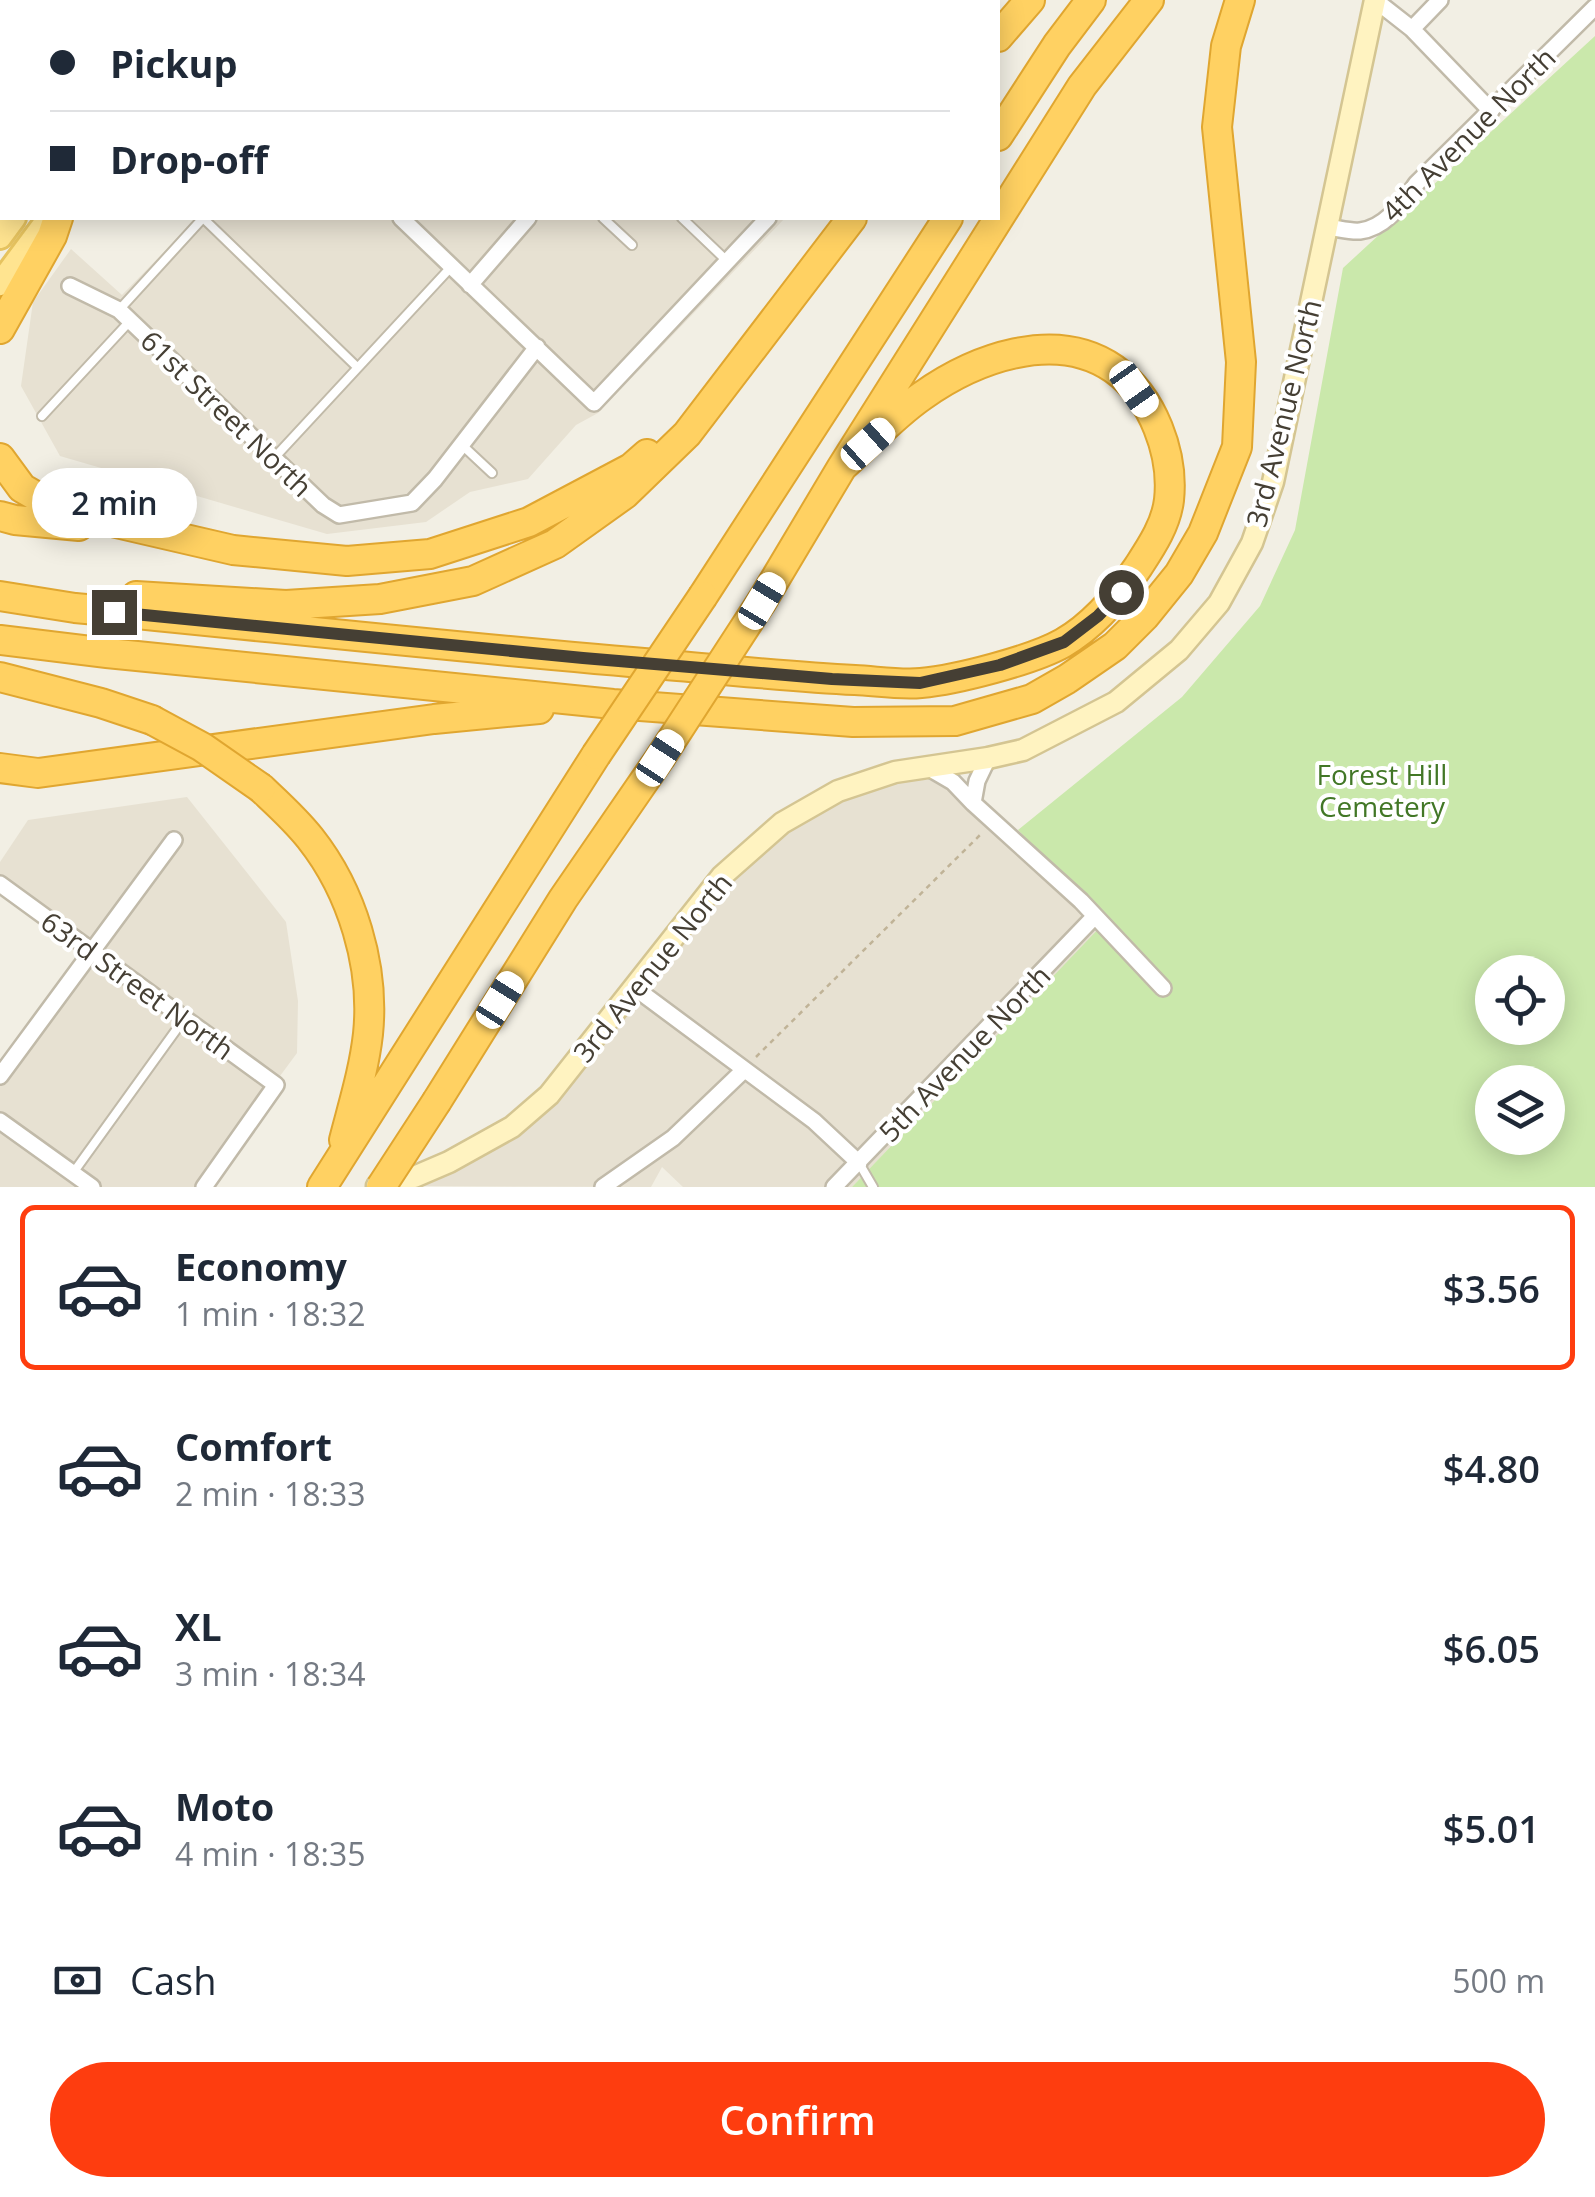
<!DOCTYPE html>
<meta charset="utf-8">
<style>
body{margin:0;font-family:"Open Sans",sans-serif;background:#f2f2f3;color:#1f2937;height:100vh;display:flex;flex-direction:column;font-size:38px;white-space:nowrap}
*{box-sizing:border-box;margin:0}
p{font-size:32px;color:#747a83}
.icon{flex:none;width:55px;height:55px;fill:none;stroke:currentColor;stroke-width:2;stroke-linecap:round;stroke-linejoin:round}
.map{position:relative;height:1187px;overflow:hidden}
.panel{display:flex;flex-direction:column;background:#fff;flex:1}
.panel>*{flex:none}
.banner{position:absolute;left:0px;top:0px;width:1000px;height:220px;box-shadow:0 5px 25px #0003;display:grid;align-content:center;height:220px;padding:0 50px;background:#fff}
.controls{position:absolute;left:1475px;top:955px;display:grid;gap:20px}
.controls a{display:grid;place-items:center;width:90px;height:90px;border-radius:50%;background:#fff;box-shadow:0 5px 25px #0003;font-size:50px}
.end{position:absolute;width:45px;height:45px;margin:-22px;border:12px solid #453f34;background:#fff;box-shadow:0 0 0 5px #fff}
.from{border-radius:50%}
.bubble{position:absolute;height:70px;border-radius:35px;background:#fff;box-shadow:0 5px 25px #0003;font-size:32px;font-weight:600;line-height:70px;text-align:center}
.car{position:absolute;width:30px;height:60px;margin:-30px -15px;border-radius:12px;box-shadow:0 0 8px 2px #0007;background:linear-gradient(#fff 24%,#345 0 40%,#fff 0 76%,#345 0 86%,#fff 0)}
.banner b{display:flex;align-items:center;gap:35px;height:95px;font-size:38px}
.banner b+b{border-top:2px solid #e0e1e3}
.banner i{width:25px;height:25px;background:#1f2937}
ul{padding:18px 0 0;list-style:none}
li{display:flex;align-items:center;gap:30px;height:165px;margin:0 20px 15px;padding:0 30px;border:5px solid transparent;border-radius:15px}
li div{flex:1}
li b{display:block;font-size:38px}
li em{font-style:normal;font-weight:600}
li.selected{border-color:#fe3d0f}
li>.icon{width:90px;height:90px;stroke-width:1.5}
.pay{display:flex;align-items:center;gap:25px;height:110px;padding:0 50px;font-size:38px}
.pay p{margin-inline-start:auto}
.primary-button{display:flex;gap:20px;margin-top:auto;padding:20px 50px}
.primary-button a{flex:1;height:115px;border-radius:60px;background:#fe3d0f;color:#fff;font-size:40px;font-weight:600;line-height:115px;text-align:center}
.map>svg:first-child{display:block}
</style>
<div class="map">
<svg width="1595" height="1187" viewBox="0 0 1595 1187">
<rect width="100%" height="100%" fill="#f2efe4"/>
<!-- residential -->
<path fill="#e7e1d2" d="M230 0H992L989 2H229Z
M197 218H785L598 413 576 425 528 479 470 492 426 522 327 534 60 456 21 386 33 302 71 249 122 295Z
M930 779 1018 830 1106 922 852 1187H683L662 1167 651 1187 417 1186 453 1172 518 1136 557 1102 729 884 788 831 842 801 898 782Z
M187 797 286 922 298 1001 297 1053 198 1187H0V1063L89 939 0 877V862L28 820Z"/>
<!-- green -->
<path fill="#cae8ab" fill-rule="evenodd" d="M1595 36V1187H852L1105 922 1018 830 1182 697 1260 606 1295 530 1343 268ZM1492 972H1548V1028H1492ZM1492 1082H1548V1138H1492Z"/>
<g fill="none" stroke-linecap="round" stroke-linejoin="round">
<defs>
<path id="lane" d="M374 0 377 2
M755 0 758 2
M30 2 32 0
M545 2 547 0
M0 26 2 28
M0 42 2 39
M203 218 357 367
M603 218 632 245
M682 218 727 261
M119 310 203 218
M42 416 130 321
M462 445 492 473
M275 457 452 266
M859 1163 873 1187
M73 1173 184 1019"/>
<path id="street" d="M164 0 166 2
M588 0 591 2
M1375 0 1412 29 1491 111
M401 2 403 0
M718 2 721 0
M970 2 972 0
M1412 29 1440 0
M0 197 2 199
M401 218 594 403 768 218
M1327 227C1337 228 1350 232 1360 231 1386 228 1403 202 1417 183L1595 7
M470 285 528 218
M70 286 119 310 323 505 339 515 412 503 435 479 537 347
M988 758 977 781 973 803 1081 901 1163 988
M929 768 953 782 973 803
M0 884 276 1085 204 1187
M635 988 814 1121 859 1163
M0 1076 174 840
M0 1121 92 1187
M603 1187 673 1138 744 1070
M834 1187 1094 917"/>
<path id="secondary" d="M377 1186 414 1177 449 1162 512 1127 549 1095 722 876 782 823 838 791 895 772 988 758 1023 750 1116 702 1179 650 1219 603 1252 543 1273 482 1375 0"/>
<path id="primary" d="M186 2 187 0
M0 237 14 218
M0 284 49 218"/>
<path id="highway" d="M998 37 1030 0
M998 136 1057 45 1091 0
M0 329 52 236 58 218
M0 458 22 488 60 510 233 550 347 561 430 554 529 522 631 468 647 454
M0 516 15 520 79 526
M0 596 75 608C272 627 469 649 666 665 729 670 792 677 855 680 876 681 900 685 921 683 956 680 1033 660 1063 643 1094 625 1119 595 1138 567 1151 547 1166 525 1169 500 1174 454 1153 397 1114 369 1055 328 974 359 922 396 893 416 868 444 842 467
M136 596 286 605 380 599 473 581 555 544 625 494 687 434 852 218
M703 596 948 218
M762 601 842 467 1082 86 1149 0
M0 640 107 653 613 704 853 722 955 721 1032 699 1067 679 1115 646 1145 616 1179 574 1203 533 1237 447 1241 362 1217 127 1226 46 1240 0
M0 677 101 703 152 720
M0 768 38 773 434 719 539 709
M261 788C278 804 295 819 310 838 352 891 375 966 368 1034 364 1070 353 1105 344 1140
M437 1101 563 899 660 758
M322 1187 596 755"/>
</defs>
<!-- lane casing -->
<use href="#lane" stroke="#c1baa9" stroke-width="12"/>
<!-- street casing -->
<use href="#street" stroke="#c1baa9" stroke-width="20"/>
<!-- secondary casing -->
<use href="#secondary" stroke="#d4c592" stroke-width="25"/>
<!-- primary casing -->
<use href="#primary" stroke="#e6c35f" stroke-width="28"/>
<!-- highway casing -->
<use href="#highway" stroke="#e0a630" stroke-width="32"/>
<!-- path -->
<path stroke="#c0b397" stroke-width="2.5" stroke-dasharray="5 5" stroke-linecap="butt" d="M756 1057 981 834"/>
<!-- lane -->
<use href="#lane" stroke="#fff" stroke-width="8"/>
<!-- street -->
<use href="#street" stroke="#fff" stroke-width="15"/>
<!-- secondary -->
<use href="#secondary" stroke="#fff3c1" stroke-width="20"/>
<!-- primary -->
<use href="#primary" stroke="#ffe490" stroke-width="22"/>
<!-- highway -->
<use href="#highway" stroke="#ffd162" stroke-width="28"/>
<defs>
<path id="highway-bridge" d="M152 720 202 747 261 788
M596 755 703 596
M660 758 762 601
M381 1187 437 1101"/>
</defs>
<!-- highway-bridge casing -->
<use href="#highway-bridge" stroke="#e0a630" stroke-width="32" stroke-linecap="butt"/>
<!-- highway-bridge -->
<use href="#highway-bridge" stroke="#ffd162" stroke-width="28"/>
</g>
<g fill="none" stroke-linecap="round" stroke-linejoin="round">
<!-- route -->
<path stroke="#453f34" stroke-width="12" d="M114 612 583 658 832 679 920 683 1000 665 1064 642 1098 616 1121 592"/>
</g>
<g text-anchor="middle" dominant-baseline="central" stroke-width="8" stroke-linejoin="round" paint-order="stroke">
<!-- street labels -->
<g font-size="28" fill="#453f34" stroke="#fff">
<text transform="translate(1468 134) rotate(-45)">4th Avenue North</text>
<text transform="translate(227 413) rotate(44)">61st Street North</text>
<text transform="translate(1283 413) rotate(-76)">3rd Avenue North</text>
<text transform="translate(652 967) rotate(-51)">3rd Avenue North</text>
<text transform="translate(138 985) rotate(36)">63rd Street North</text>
<text transform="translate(964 1053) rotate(-46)">5th Avenue North</text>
</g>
<!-- park labels -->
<g font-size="28" fill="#427726" stroke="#fff">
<text x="1382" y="774">Forest Hill<tspan x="1382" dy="32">Cemetery</tspan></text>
</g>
</g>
</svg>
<div class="controls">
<a><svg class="icon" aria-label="locate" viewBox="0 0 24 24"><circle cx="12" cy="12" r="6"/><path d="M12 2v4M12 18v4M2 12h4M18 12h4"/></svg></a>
<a><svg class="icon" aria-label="layers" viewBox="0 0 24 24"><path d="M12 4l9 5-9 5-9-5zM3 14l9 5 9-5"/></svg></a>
</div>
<i class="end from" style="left:1121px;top:592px"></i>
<i class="end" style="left:114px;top:612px"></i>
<div class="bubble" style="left:32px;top:468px;width:165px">2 min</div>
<i class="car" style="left:1134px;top:389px;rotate:145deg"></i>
<i class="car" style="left:868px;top:444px;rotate:48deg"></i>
<i class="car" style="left:762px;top:601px;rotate:31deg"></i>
<i class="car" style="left:660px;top:758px;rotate:33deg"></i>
<i class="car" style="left:500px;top:1000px;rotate:32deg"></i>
<div class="banner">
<b><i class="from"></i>Pickup</b>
<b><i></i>Drop-off</b>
</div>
</div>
<section class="panel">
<ul>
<li class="selected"><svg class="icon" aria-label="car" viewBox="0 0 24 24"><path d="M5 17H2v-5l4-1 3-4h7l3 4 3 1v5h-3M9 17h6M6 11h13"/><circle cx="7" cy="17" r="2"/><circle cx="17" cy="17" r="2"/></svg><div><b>Economy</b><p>1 min · 18:32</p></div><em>$3.56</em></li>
<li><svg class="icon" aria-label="car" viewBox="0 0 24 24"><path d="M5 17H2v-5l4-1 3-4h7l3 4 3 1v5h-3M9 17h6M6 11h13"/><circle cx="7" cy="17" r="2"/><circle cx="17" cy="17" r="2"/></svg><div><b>Comfort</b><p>2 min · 18:33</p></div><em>$4.80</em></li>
<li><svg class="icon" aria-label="car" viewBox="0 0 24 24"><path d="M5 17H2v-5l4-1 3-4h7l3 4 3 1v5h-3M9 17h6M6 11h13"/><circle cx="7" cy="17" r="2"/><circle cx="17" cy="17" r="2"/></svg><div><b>XL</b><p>3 min · 18:34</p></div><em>$6.05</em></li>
<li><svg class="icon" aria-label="car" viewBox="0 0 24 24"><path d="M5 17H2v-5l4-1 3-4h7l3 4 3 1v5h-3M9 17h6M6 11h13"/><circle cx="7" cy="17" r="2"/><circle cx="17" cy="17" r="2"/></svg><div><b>Moto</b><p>4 min · 18:35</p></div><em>$5.01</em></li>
</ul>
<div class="pay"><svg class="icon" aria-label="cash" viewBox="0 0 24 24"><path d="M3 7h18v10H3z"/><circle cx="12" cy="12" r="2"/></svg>Cash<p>500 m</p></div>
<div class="primary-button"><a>Confirm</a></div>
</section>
